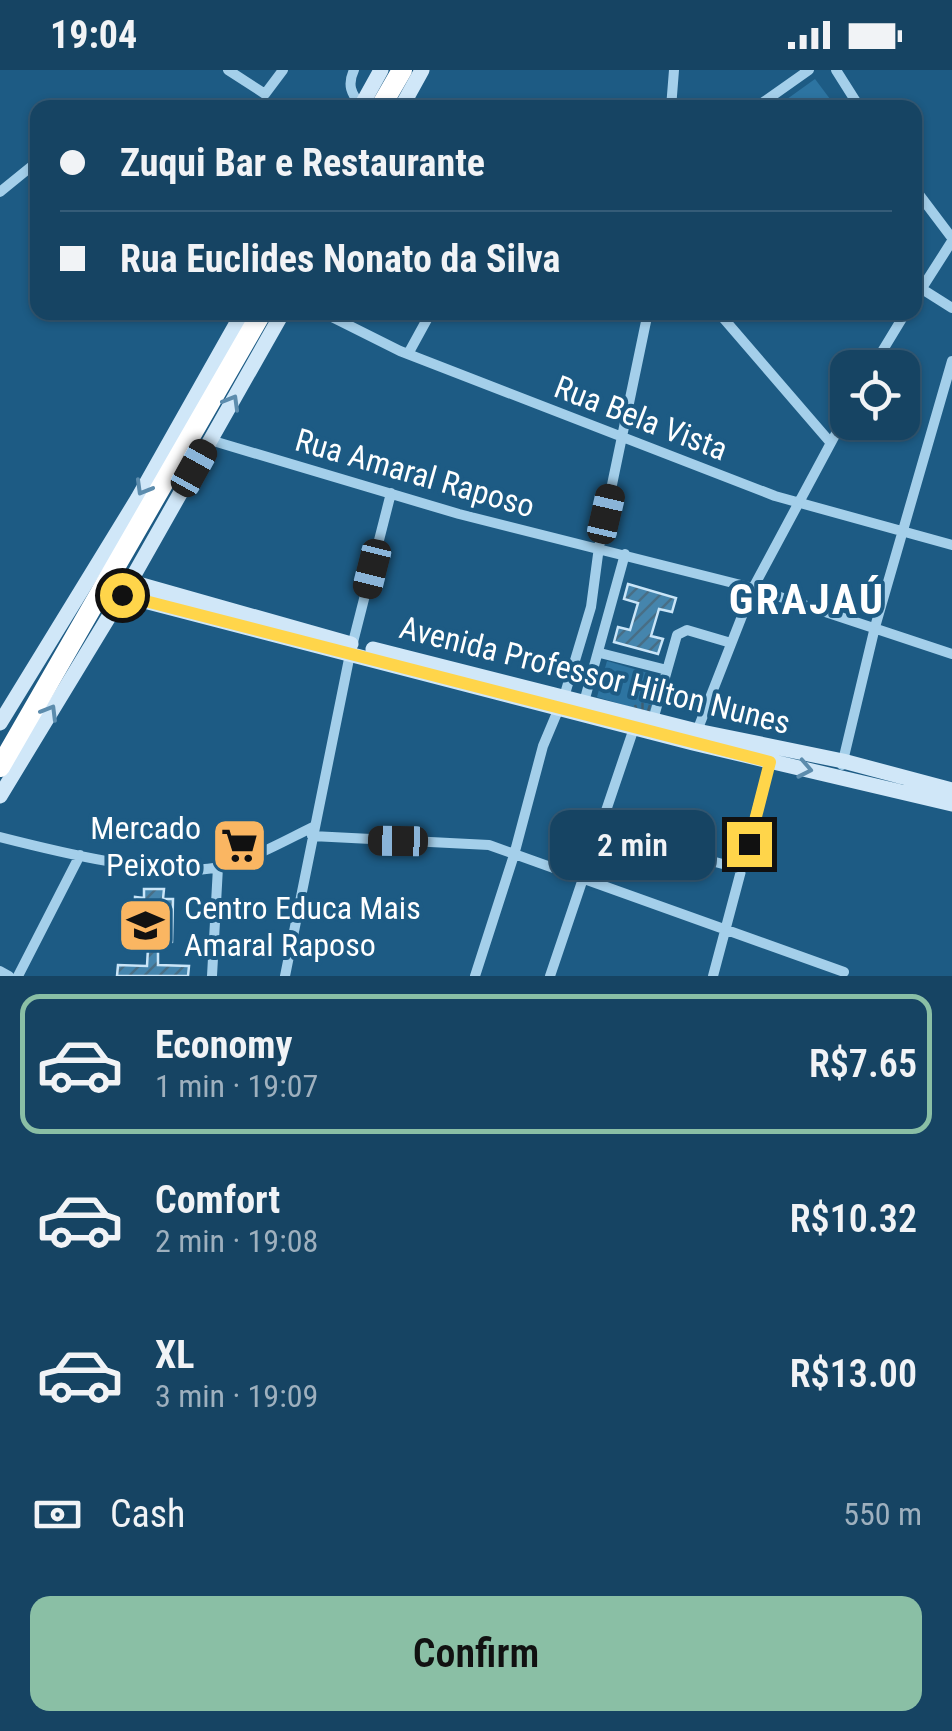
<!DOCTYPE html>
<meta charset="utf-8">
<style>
body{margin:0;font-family:"Roboto Condensed",sans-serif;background:#234e6c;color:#f1f3f6;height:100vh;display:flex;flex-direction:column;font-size:38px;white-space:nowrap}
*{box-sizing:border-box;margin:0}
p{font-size:32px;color:#9eb0be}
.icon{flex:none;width:55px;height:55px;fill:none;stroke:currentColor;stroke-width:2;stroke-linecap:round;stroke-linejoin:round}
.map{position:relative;height:906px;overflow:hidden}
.drawer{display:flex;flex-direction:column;background:#164463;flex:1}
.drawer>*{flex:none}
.hud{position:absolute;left:30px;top:30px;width:892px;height:220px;border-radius:20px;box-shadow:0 2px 8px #0004,0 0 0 2px #355c78;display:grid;align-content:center;height:220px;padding:0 30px;background:#164463}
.fabs{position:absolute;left:830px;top:280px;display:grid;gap:20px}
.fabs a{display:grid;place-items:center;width:90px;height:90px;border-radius:20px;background:#164463;box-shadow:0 2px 8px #0004,0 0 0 2px #355c78;font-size:50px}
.end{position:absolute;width:45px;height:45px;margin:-22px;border:12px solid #ffd54a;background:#111;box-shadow:0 0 0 5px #111}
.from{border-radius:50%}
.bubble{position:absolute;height:70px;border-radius:20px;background:#164463;box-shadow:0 2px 8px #0004,0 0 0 2px #355c78;font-size:32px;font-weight:600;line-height:70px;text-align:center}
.car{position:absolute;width:30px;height:60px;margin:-30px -15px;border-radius:12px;box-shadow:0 0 8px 2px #0007;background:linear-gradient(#222 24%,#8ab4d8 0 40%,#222 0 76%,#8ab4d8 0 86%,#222 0)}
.hud b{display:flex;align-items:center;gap:35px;height:95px;font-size:38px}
.hud b+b{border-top:2px solid #355c78}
.hud i{width:25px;height:25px;background:#f1f3f6}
ul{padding:18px 0 0;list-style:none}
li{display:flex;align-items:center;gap:30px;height:140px;margin:0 20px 15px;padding:0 10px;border:5px solid transparent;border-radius:20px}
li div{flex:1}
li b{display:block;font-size:38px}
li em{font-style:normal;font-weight:600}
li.on{border-color:#8abfa5}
li>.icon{width:90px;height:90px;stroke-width:1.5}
.pay{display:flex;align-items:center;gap:25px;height:110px;padding:0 30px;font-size:38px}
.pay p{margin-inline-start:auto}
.primary-button{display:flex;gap:20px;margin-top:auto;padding:20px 30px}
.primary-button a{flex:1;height:115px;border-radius:20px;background:#8abfa5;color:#111;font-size:40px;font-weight:600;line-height:115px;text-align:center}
.status{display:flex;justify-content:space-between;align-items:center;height:70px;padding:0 50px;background:#164463;direction:ltr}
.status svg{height:28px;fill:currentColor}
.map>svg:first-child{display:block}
</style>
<div class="status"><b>19:04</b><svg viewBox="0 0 49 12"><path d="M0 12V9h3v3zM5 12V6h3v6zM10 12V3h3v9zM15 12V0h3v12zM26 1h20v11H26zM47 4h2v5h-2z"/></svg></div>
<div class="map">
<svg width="952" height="906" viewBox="0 0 952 906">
<defs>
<pattern id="park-tufts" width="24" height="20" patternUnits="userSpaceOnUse" patternTransform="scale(2.5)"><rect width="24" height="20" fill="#2d74a1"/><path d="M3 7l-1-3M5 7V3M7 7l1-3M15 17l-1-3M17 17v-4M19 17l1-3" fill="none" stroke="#3e5e72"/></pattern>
<pattern id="building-hatch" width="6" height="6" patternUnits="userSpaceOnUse" patternTransform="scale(2.5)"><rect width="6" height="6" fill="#4585ad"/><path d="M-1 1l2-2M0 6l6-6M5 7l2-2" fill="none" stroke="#486e86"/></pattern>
</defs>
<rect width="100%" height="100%" fill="#1d5b84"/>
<!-- park -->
<path fill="url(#park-tufts)" d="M815 9 836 37H776Z
M607 591 661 607 651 643 597 627Z"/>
<!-- building -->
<path fill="url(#building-hatch)" stroke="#c9e5f8" stroke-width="2.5" d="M628 514 676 528 672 542 659 539 651 566 663 569 658 584 614 572 618 557 630 560 638 533 624 529Z
M144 819H164L163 829H173L172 872 158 879V895L189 896 188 906H117L118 895 147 896 148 878 133 870 135 827 144 828Z"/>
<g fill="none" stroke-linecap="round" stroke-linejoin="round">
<!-- street -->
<path stroke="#a4cfea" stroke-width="10" d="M228 0 265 24
M354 0C347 15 351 23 361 36
M836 0 860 38
M265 24 283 0
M671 38 674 0
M755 38 809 0
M915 119 952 168
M0 122 38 91
M922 219 952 238
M915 229 952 171
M322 242 400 281 775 426 952 475
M718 242 830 372
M408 284 431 242
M872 298 906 242
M210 370 459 444 753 518 952 584
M600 583 667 600
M564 627 591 537 599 477 648 242
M584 632 625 484
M653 650 677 565 687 560 731 573
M697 661 753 518 848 341
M842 695 875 557 952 291
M600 762 742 799
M312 766 489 775 844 902
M0 767C55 781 160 807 214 798 248 792 282 772 313 757
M0 901 9 906
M18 906 80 785
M212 906 218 797
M285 906 350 584 391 423
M475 906 514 785 543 676 559 638
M550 906 634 658
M713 906 770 692"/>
<!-- secondary -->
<path stroke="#d0e7f8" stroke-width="15" d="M360 38 381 0
M401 38 422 0
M110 506 351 574
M100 523 121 525 693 673 952 734
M373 579 697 661 843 691 952 720
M0 653 138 428 243 242
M0 726 130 512 283 242"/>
<!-- highway -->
<path stroke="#fff" stroke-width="20" d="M380 38 402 0
M0 697 262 242"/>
</g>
<!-- one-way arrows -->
<defs><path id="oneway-chevron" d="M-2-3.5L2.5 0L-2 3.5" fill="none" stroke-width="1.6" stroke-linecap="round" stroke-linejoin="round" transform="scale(2.5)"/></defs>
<g stroke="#5c8cad">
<use href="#oneway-chevron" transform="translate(232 332) rotate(-60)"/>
<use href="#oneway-chevron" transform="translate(143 418) rotate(120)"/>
<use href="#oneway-chevron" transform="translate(50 642) rotate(-59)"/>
<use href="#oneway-chevron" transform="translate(805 699) rotate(11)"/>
</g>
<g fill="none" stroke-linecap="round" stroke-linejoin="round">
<!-- route -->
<path stroke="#ffd54a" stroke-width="12" d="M122 525 770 692 749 774"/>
</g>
<!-- icons -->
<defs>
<symbol id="supermarket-square" viewBox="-11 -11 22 22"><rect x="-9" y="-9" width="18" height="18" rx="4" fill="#fab662" stroke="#1d5b84"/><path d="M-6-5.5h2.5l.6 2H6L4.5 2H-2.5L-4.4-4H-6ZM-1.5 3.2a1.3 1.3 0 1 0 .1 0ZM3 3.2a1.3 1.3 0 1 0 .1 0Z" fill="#111"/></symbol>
<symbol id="school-square" viewBox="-11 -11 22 22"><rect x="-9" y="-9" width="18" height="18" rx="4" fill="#fab662" stroke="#1d5b84"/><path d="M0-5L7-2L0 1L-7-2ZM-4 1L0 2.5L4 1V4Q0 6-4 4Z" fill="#111"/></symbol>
</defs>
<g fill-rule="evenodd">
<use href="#supermarket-square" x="208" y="744" width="63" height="63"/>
<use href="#school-square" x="114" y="824" width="63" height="63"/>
</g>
<g text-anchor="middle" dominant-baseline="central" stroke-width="8" stroke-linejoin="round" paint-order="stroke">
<!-- street labels -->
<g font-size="32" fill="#fff" stroke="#1d5b84">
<text transform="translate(641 348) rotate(21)">Rua Bela Vista</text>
<text transform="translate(415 403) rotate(16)">Rua Amaral Raposo</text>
<text transform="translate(595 605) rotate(14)">Avenida Professor Hilton Nunes</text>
</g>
<!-- poi labels -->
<g font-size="32" fill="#fff" stroke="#1d5b84" text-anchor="end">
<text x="201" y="758">Mercado<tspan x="201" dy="37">Peixoto</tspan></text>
<text x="184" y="838" text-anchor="start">Centro Educa Mais<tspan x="184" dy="37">Amaral Raposo</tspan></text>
</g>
<!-- district labels -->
<g font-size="42" font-weight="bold" letter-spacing="2.5" fill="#fff" stroke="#1d5b84">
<text x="807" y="529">GRAJAÚ</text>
</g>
</g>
</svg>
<div class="fabs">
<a><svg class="icon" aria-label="locate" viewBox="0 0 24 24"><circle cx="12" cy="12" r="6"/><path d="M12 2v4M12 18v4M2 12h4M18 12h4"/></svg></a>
</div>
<i class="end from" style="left:122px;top:525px"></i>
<i class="end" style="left:749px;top:774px"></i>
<div class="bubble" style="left:550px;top:740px;width:165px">2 min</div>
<i class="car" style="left:194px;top:398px;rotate:29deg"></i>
<i class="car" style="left:606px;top:444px;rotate:13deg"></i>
<i class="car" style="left:372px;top:499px;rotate:194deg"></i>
<i class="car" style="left:398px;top:771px;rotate:271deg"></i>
<div class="hud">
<b><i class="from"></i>Zuqui Bar e Restaurante</b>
<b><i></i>Rua Euclides Nonato da Silva</b>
</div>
</div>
<section class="drawer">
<ul>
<li class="on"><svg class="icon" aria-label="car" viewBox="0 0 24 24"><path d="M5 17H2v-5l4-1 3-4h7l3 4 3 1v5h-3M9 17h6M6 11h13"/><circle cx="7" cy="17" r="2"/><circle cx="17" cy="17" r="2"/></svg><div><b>Economy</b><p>1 min · 19:07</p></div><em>R$7.65</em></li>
<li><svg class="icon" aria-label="car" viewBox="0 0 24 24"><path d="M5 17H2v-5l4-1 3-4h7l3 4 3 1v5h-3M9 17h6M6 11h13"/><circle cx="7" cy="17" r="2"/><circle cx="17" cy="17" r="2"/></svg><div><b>Comfort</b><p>2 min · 19:08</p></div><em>R$10.32</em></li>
<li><svg class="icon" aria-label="car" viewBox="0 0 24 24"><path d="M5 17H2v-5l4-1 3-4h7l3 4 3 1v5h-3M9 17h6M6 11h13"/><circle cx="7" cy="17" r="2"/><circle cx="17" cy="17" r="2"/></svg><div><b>XL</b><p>3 min · 19:09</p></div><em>R$13.00</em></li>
</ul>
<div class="pay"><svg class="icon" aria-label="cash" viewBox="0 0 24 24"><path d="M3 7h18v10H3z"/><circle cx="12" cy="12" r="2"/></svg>Cash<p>550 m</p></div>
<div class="primary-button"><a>Confirm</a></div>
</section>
